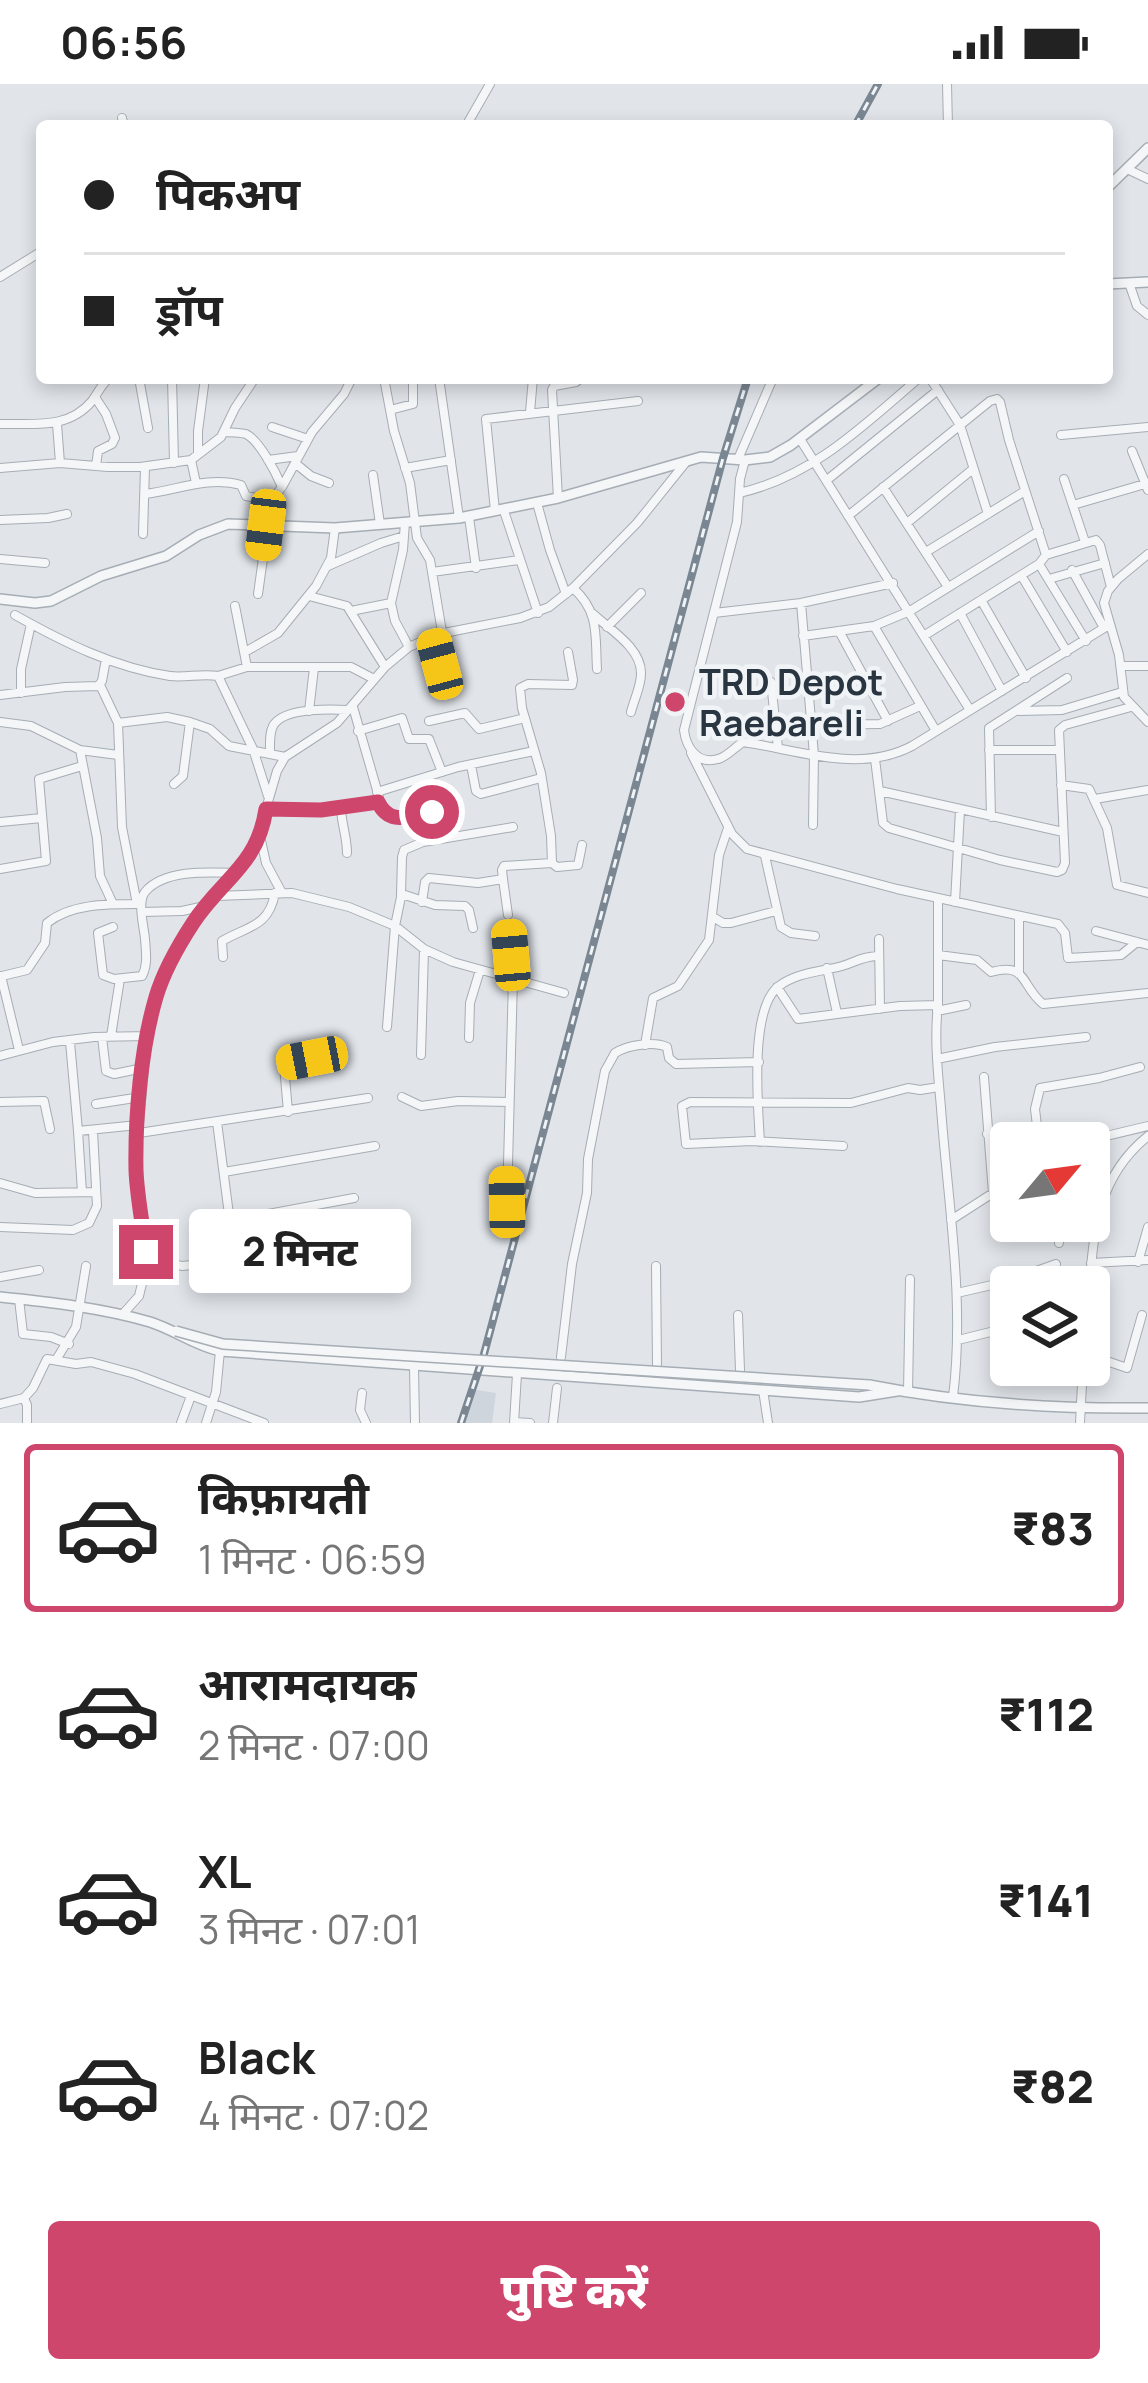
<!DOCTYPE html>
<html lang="hi">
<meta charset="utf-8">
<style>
body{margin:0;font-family:Manrope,"Noto Sans Devanagari",sans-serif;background:#f6f6f6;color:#222;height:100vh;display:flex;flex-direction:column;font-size:45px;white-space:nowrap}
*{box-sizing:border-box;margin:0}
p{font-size:39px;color:#767676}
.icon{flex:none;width:66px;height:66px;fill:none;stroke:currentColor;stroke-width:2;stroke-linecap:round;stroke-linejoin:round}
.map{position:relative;height:1339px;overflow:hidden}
.sheet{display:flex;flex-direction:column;background:#fff;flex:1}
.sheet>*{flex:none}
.banner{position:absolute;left:36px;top:36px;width:1077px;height:264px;border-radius:12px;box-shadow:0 6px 18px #0003;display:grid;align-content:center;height:264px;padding:0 48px;background:#fff}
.needle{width:78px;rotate:61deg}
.buttons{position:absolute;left:990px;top:1038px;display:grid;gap:24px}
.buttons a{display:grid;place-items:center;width:120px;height:120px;border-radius:12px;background:#fff;box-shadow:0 6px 18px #0003;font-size:60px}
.end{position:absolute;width:54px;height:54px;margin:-27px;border:15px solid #ce466c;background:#fff;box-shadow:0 0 0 6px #fff}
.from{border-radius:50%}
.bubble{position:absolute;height:84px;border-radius:12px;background:#fff;box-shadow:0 6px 18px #0003;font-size:39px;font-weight:800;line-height:84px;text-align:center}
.car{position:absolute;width:36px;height:72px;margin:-36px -18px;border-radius:15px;box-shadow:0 0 9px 3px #0007;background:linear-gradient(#f5c518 24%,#345 0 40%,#f5c518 0 76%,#345 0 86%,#f5c518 0)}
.banner b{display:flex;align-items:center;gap:42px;height:114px;font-size:45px}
.banner b+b{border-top:3px solid #e0e0e0}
.banner i{width:30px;height:30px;background:#222}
ul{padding:21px 0 0;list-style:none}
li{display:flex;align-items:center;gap:36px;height:168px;margin:0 24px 18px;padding:0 24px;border:6px solid transparent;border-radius:12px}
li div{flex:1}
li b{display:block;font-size:45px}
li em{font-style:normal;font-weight:800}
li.on{border-color:#ce466c}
li>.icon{width:108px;height:108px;stroke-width:1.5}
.button{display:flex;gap:24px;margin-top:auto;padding:24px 48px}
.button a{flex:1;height:138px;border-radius:12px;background:#ce466c;color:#fff;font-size:48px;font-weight:800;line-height:138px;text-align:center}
.status{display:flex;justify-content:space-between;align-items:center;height:84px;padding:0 60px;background:#fff;direction:ltr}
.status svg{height:33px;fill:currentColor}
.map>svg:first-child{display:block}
</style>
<div class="status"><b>06:56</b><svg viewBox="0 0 49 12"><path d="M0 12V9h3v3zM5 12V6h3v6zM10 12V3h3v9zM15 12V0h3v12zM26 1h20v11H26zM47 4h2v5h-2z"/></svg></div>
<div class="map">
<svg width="1148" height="1339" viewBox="0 0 1148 1339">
<rect width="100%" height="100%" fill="#e1e5ea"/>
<!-- built -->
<path fill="#cfd5dc" d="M470 1305 496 1309 492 1339H458Z"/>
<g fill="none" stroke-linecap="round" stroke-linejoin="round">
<defs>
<path id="minor" d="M947 0 948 42
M122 34 124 42
M466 42 490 0
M1127 85 1148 95
M0 193 42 167
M1129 199 1137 222 1148 231
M139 294 148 344
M172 294 174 379
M384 294 394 347 410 399 417 454 430 476 442 548
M439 294 459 434
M930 294 960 341 988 430
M95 313 106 330 115 354 112 360 98 367 96 382
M390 326 413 320V294
M530 328 533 294
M0 340C33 339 68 346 92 317 98 309 101 301 109 294
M57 340 60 379
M272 343 308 355
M224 348C227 348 243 349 246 350 260 357 276 389 282 403
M1061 351 1148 343
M800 355 970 626
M1132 367 1148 406
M198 370V347L205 294
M738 375 773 294
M191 376 196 399
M268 376 298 372
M745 376 740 395 737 438 684 646C686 663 697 681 718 675 727 673 735 663 743 658 799 666 859 690 912 662L1109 541
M295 379 311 392 329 399
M0 384 60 379 108 383H140L191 376 221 353 235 324 255 294
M405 384 451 376
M373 391 380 440
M1064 395 1085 458
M827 396 938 306
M883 403 948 503
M739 409C812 393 864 341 919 294
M145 410C177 406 209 392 241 401L246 412 271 417
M558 414 552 306 554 302 576 298 581 294
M537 419 550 466 566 510
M1073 421 1148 399
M495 427 486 335 638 317
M504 427 538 529
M848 432 990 317 997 315 1000 318 1009 356 1046 471 1039 480 925 551
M469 433 476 484
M0 436 48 434 67 430
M405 438 403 466 391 519 395 537 409 563
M907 439 973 385
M143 450 145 383
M926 468 1025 407
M1148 470 1118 495 1108 507 1104 519 1119 571 1124 613 1148 638
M1046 471 1096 456 1100 461 1111 503
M0 475 45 479
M1039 480 1086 557
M328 482 381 459 404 452
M1072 486 1104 544
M432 488 519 476
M1021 491 1067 568
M1049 495 1105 479
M573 504C600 528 595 552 597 585
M258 510 271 417 282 403 312 348 344 310 352 294
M309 512 347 522 385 583
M981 516 1026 594
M801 519 814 671 813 741
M235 522 247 583
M351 527 391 519
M714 529 801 519 893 499
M960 529 1002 607
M593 530C609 545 642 564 641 590 641 602 634 616 631 628
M15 531C63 558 115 584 170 592 186 594 202 589 218 592L253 665 268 712
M874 542 936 647
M607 543 641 509
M839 547 888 637
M432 552 448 609
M803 552 874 542 910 527 1039 447
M245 568 278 549 316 502 331 474 335 444
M1121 582H1148
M218 592 247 583H351L374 595
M771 598 778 664
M100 601 118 639
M21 609V585L31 540
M0 611 65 603 98 602 102 597 106 575
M309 627 314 584
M1019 627 1062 626 1122 608
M429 637 465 629 479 645 525 634
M0 638 31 642 80 666 118 671
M812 641 880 640 920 622
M358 647 402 634 409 655H429L442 688
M80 666 97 754 100 792 113 820
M989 666H1059
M270 668C270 659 269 644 276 638 289 624 331 625 348 626
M691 669 732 750 747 765 897 805 1058 840 1065 849 1068 874 1121 871 1137 858
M875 675 883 739 889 744 1000 776 1057 788 1062 786 1065 779 1059 646 1065 641 1131 623
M471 681 476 707 481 710 541 694
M174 700 183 692 190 638
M1061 701 1089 705 1107 744 1117 801 1148 809
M880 707 1063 748
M377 708 458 683 534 667
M1095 715 1148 706
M378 719C390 742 414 731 436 727L430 692
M341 723C341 739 347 752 347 769
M266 725 321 726 378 719 379 713 353 623
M991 733 989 644 1067 594
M0 738 42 734
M260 752 266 779 282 809
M765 772 781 843 791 849 815 852
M552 779 557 783 578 781 582 761
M0 785 46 777 39 695 82 682
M503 795 508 831
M401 811 402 773 404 766 423 758 513 743
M217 812 292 809 349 823 395 842 424 865 453 878 564 909
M422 818 425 798 429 794 478 799 503 795 502 786 504 782 552 779 551 752 541 689 522 624 520 604 528 600 572 601 573 596 568 568
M955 818 960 726
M137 820 122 743 118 639 167 633 190 638 210 645 229 662 285 673
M142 828 182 827 205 822
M713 833 723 839H731L776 827
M113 843 98 849 103 891 114 895 142 892C148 881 146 869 145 855 144 843 137 818 145 808 164 785 210 788 236 789
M1096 847 1148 861
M879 855 880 925
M938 871 977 876 991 888C1028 878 1020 901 1043 920L1148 909
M223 873 222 857C248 842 269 843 275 809
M827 884 837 929
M1019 890V832
M1 892 19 966
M2 892 27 886 45 859 47 839C72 819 110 820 141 820
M777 903 798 935 900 922 938 921C934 955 938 989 941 1024 948 1121 965 1216 953 1313
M938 921V814
M937 927 966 921
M387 943 395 842 401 813 405 811 435 821 465 822 469 826 473 844
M111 952 120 895
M102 953 106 987 114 990 143 984
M469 954 470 919 480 886
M70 958 78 1047 138 1041
M645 961 653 914 678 902 709 856 719 771 728 744
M421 971 424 865
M0 972 53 958 94 953 147 952
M937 975 995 963 1086 953
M402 1013 421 1022 458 1017 509 1018
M0 1018 44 1017 50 1045
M96 1020 141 1013
M288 1028 284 981 338 969
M217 1038 235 1177
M78 1047 82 1108
M139 1049 368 1014
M987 1050 1038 1043
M760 1058C758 1022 749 924 779 902 798 888 820 888 842 882 856 878 860 873 877 872
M1039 1059 1035 1025 1040 1004 1099 994 1140 983
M1077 1059 1148 1042
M843 1062 752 1057 686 1060 682 1022 690 1018 851 1019 908 1004 920 1006 939 1003
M224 1088 375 1062
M0 1099 35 1109 96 1108
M994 1108 1011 1093
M507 1117 513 895 508 847
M951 1136 993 1109 984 993
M230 1137 354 1114
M0 1143 73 1146 89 1139 97 1122 93 1047
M1059 1159 1062 1137
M146 1176 163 1177 182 1182 315 1168
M1138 1178 1148 1143
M1091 1179 1148 1176
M656 1182 657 1280
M0 1193 39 1186
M1089 1207C1094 1146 1097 1093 1148 1052
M957 1209 1005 1198 1056 1180
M19 1215 23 1250 51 1253 69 1260
M122 1231 139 1212 146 1183 136 1074 147 952 157 910 170 878 192 841 238 789 256 759 277 687 285 673 337 639 385 583 409 563 439 550 520 534 549 523 573 504 637 439 686 378
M738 1231 740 1286
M958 1256 1011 1243
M1089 1271 1127 1284 1142 1231
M561 1273 572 1180 587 1109 588 1075 605 987 615 969C628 961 653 957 667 963L669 974 676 980 759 978
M56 1276 76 1243 86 1182
M414 1283 415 1339
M763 1306 768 1339
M908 1308 910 1195
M362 1309 360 1326 366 1339
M24 1314 33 1304 47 1275 76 1280 91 1278 135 1290 264 1339
M0 1320 24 1314 27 1321V1339
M515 1338 530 1339
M181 1339 191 1312
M206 1339 216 1308 220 1267
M514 1339 517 1290
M553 1339 557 1304
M1080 1339 1083 1281"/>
<path id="tertiary" d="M1107 104 1148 64
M1107 200 1148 198
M0 515 35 519 51 517 101 492 166 472 199 451 228 440 335 444 459 434 558 414 701 373 745 376 770 373 791 361 879 294
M0 1213C50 1218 102 1224 150 1238 175 1246 194 1261 220 1267L859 1313 897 1307
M869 1301C960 1319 1055 1325 1148 1324"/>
</defs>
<!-- minor casing -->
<use href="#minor" stroke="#a6adb4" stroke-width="10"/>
<!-- tertiary casing -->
<use href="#tertiary" stroke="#a6adb4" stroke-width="12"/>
<!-- minor -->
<use href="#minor" stroke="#f4f6f8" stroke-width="8"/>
<!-- tertiary -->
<use href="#tertiary" stroke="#f4f6f8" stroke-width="9"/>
<defs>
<path id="rail" d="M855 42 878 0
M461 1339 484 1270 723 374 748 294"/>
</defs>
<!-- rail casing -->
<use href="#rail" stroke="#7a8793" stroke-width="8"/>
<!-- rail -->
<use href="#rail" stroke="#f1f4f7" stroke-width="3" stroke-dasharray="9" stroke-linecap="butt"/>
<defs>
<path id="tertiary-bridge" d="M176 1247 223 1260 869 1301"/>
</defs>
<!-- tertiary-bridge casing -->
<use href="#tertiary-bridge" stroke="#a6adb4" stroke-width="12" stroke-linecap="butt"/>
<!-- tertiary-bridge -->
<use href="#tertiary-bridge" stroke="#f4f6f8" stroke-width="9"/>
</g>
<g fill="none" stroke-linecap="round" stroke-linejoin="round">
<!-- route -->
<path stroke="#ce466c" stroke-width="15" d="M146 1168C143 1141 137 1113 136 1086 135 1032 141 964 156 913 164 886 178 862 193 839 221 795 257 783 266 725L321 726 378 718C390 743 410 731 432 728"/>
</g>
<!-- markers -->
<circle fill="#ce466c" stroke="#f1f4f7" stroke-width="4.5" cx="675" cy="618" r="12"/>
<g text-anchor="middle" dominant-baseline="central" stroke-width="9" stroke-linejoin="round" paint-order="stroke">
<!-- poi labels -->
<g font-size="36" font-weight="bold" fill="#293541" stroke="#f1f4f7" text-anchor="start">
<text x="699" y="597">TRD Depot<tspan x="699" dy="41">Raebareli</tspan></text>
</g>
</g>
</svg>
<div class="buttons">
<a><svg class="needle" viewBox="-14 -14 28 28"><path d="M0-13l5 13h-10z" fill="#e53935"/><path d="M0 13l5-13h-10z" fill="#767676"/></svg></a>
<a><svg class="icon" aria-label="layers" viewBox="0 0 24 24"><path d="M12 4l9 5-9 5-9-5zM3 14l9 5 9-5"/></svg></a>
</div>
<i class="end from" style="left:432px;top:728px"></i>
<i class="end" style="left:146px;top:1168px"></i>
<div class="bubble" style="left:189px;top:1125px;width:222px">2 मिनट</div>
<i class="car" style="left:266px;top:441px;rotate:187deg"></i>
<i class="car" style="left:440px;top:580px;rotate:345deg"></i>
<i class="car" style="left:511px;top:871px;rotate:355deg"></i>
<i class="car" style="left:312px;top:974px;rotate:259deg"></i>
<i class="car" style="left:507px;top:1118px;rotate:359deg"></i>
<div class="banner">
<b><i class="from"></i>पिकअप</b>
<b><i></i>ड्रॉप</b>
</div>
</div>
<section class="sheet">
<ul>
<li class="on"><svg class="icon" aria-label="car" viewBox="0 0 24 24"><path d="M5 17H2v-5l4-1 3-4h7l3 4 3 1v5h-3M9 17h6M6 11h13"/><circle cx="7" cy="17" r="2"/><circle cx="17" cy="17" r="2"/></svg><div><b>किफ़ायती</b><p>1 मिनट · 06:59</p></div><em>₹83</em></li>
<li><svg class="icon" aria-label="car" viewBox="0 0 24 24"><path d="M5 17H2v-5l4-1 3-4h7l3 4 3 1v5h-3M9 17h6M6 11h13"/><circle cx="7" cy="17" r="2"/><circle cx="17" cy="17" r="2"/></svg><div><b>आरामदायक</b><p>2 मिनट · 07:00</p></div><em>₹112</em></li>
<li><svg class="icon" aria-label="car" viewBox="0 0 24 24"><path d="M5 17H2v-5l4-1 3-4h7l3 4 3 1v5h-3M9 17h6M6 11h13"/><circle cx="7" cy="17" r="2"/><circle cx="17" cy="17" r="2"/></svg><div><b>XL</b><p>3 मिनट · 07:01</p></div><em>₹141</em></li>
<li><svg class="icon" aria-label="car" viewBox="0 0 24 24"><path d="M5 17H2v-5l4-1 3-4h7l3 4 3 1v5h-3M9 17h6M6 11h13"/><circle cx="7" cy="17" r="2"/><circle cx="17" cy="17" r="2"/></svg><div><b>Black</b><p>4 मिनट · 07:02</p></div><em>₹82</em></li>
</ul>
<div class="button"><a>पुष्टि करें</a></div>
</section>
